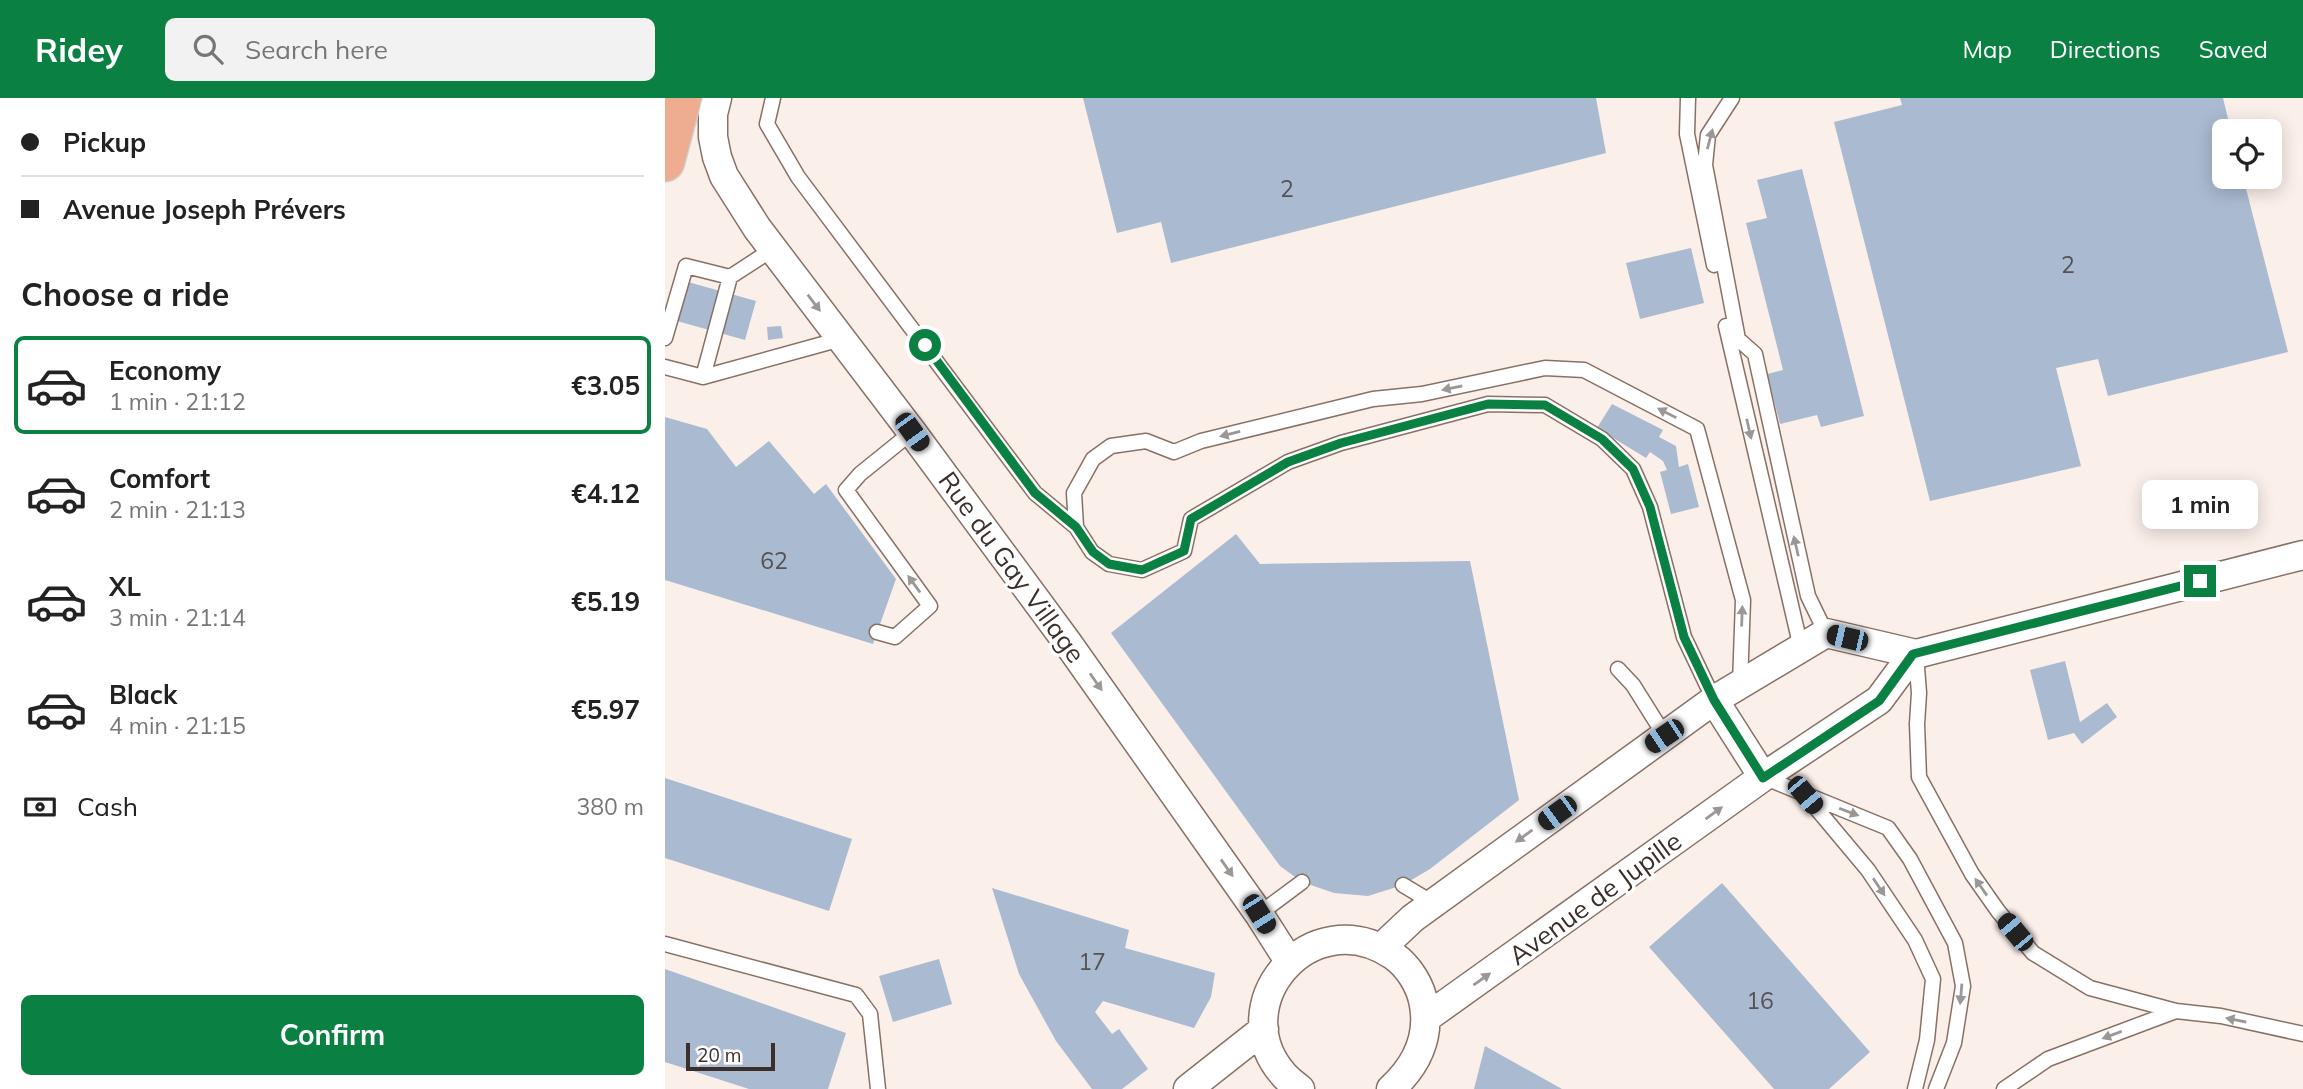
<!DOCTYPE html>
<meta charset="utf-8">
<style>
body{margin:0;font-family:Mulish,sans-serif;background:#f2f2f2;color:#222;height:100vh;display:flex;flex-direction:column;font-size:26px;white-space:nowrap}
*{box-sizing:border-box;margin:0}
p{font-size:23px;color:#767676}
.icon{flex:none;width:38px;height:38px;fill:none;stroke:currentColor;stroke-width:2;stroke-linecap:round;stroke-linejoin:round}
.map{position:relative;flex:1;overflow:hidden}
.details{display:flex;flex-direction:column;background:#fff;width:665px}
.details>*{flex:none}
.guide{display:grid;align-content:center;height:154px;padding:0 21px;background:#fff}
.tools{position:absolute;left:1547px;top:21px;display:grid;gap:14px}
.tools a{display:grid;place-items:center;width:70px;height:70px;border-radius:10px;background:#fff;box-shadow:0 4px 18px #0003;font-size:35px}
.scale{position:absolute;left:21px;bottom:18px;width:89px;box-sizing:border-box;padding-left:7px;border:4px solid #3a2f2b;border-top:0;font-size:19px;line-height:24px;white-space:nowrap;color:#3a2f2b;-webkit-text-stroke:5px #fff;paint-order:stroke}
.end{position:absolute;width:32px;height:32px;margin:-16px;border:9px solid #0b8043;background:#fff;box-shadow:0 0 0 4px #fff}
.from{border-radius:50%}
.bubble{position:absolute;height:49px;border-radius:10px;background:#fff;box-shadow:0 4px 18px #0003;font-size:23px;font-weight:700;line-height:49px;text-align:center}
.car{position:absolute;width:21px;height:42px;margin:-21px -10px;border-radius:9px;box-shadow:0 0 5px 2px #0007;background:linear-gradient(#222 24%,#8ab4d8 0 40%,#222 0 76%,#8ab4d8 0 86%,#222 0)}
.guide b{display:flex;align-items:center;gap:24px;height:66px;font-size:26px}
.guide b+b{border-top:2px solid #e0e0e0}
.guide i{width:18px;height:18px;background:#222}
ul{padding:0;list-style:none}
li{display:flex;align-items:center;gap:21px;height:98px;margin:0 14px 10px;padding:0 7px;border:4px solid transparent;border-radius:10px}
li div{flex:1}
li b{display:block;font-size:26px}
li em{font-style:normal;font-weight:700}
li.active{border-color:#0b8043}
li>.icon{width:63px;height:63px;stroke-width:1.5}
h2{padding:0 21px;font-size:32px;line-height:84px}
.pay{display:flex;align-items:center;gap:18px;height:77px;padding:0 21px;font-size:26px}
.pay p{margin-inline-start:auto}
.button{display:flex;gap:14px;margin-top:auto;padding:14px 21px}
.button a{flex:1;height:80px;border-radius:10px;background:#0b8043;color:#fff;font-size:28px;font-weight:700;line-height:80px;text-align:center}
header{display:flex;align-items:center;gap:42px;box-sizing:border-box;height:98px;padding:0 35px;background:#0b8043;color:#fff}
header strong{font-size:33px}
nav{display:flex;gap:38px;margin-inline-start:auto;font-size:24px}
.search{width:490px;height:63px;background:#f2f2f2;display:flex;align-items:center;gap:18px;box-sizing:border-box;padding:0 24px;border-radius:10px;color:#767676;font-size:26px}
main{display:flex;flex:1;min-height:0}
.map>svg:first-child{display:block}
</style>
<header>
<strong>Ridey</strong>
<div class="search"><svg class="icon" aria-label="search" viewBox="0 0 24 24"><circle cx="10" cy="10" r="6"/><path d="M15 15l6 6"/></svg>Search here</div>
<nav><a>Map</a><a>Directions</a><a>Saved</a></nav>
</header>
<main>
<section class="details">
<div class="guide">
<b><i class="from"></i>Pickup</b>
<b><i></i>Avenue Joseph Prévers</b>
</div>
<h2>Choose a ride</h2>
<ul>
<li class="active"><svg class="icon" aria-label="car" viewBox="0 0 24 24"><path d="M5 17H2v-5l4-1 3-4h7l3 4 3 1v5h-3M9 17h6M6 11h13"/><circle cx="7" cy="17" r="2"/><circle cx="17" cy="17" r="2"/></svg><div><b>Economy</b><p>1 min · 21:12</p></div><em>€3.05</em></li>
<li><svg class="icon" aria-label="car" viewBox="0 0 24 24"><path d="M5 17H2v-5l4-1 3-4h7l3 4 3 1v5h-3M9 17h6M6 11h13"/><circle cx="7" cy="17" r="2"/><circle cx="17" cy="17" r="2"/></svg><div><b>Comfort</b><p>2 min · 21:13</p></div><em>€4.12</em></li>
<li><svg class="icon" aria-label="car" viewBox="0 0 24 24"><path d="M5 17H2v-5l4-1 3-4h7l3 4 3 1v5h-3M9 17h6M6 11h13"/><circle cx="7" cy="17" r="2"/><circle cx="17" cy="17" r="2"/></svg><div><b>XL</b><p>3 min · 21:14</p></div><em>€5.19</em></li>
<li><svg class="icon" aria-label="car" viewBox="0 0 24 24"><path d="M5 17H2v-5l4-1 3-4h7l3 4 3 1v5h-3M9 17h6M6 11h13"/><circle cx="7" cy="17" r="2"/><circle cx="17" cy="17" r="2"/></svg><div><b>Black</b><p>4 min · 21:15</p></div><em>€5.97</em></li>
</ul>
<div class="pay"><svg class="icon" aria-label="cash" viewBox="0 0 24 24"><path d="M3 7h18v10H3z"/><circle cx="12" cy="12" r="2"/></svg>Cash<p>380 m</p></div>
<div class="button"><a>Confirm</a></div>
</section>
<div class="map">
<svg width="1638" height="991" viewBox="0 0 1638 991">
<rect width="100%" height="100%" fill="#fbefea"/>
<!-- building -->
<path fill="#aabad0" d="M418 0H931L941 55 506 165 496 124 452 135Z
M1235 0H1558L1566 33H1559V79H1578L1623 254 1443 298 1433 261 1391 270 1416 368 1265 403 1169 24 1237 7Z
M1137 71 1199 318 1156 329 1152 317 1115 326 1102 276 1118 272 1081 125 1102 120 1092 82Z
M1026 150 1039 205 975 221 961 165Z
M23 184 91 203 80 242 12 223Z
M116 228 118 240 103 242 102 229Z
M947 306 998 332 994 339 1011 348 1014 369 1023 366 1034 409 1006 416 995 374 1002 372 998 363 985 354 981 360 932 330Z
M0 319 42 331 71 369 104 343 149 396 161 386 231 481 208 546 0 482Z
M571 436 595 466 805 463 854 702 765 771 738 787 703 798 669 795 637 784 615 768 446 535Z
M1400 563 1415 624 1442 605 1452 619 1417 646 1409 635 1383 642 1365 572Z
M0 680 187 741 164 813 0 760Z
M1057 785 1205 954 1164 991H1109L984 849Z
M327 790 464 832 460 850 550 875 546 899 529 930 438 903 430 914 447 936 454 931 483 971 457 991H427L391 943 354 876Z
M274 861 287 906 228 924 214 878Z
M0 871 181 935 163 991H84L0 964Z
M820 948 897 991H809Z"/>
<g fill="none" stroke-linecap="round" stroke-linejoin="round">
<defs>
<path id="lane" d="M108 0 102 26 133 79 370 395 411 429
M1023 0 1022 36 1049 167
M1067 0 1043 37 1040 67 1073 241 1090 256 1143 498 1161 535
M1061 228 1136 550
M0 240 21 168 65 179
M0 269 38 279 176 241
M38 279 65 179 108 151
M212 534 230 539 265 508 181 392 195 376 247 334
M1251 557 1254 595 1252 626 1254 679 1307 776 1333 813 1368 855 1425 890 1511 913 1556 918 1638 936
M953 571 968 587 1000 638
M1049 602 1019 539 985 409 968 371 937 341 880 307 823 306 676 345 623 364 526 421 519 453 477 472 444 466 427 454 411 429 409 395 428 361 446 348 481 343 509 354 536 343 708 301 757 296 880 270 919 272 1032 331 1078 502 1075 586
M1098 679 1223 730 1245 761 1290 845 1298 888 1289 945 1271 991
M1141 698 1203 772 1250 842 1268 881 1262 942 1250 991
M738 787 768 805
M594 816 637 784
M0 846 191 897 205 916 213 991
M1339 991 1383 961 1511 913"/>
<path id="street" d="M52 0 48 16V39L52 59 59 78 92 130 247 334 402 544 594 816 624 863
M1049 602 1098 679
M716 850 748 820 1049 602 1161 535 1251 556 1638 457
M761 920 1098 679 1214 602 1248 556
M523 991 599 931
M635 991C630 987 623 982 619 977 557 908 645 801 729 858 744 869 756 888 759 907 765 941 751 968 726 991"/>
<path id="primary" d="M0 64 17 0"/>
</defs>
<!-- lane casing -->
<use href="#lane" stroke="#897066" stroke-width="17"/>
<!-- street casing -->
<use href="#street" stroke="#897066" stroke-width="31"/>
<!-- primary casing -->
<use href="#primary" stroke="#d0cdcc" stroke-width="41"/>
<!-- lane -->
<use href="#lane" stroke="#fff" stroke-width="14"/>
<!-- street -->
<use href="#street" stroke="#fff" stroke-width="28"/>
<!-- primary -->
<use href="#primary" stroke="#eeac91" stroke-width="38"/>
</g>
<!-- one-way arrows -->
<defs><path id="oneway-solid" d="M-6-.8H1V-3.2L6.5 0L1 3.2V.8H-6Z" transform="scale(1.75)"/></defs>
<g fill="#9c9795">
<use href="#oneway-solid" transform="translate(1045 41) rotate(-75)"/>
<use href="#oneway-solid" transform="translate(149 205) rotate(53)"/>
<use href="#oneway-solid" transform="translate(787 290) rotate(168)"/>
<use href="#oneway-solid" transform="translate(1002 315) rotate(-153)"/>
<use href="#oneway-solid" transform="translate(1084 331) rotate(77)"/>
<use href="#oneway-solid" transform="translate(565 336) rotate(166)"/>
<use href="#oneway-solid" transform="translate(1131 448) rotate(-103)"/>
<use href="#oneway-solid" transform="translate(249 486) rotate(-126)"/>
<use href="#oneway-solid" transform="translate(1077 518) rotate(-88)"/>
<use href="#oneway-solid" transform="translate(431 584) rotate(55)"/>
<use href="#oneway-solid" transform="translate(1184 714) rotate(21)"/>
<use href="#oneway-solid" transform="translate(1049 715) rotate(-36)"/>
<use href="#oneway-solid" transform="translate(859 738) rotate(144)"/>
<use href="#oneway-solid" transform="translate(562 770) rotate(55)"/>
<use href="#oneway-solid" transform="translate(1214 789) rotate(56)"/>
<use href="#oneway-solid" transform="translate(1316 789) rotate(-125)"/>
<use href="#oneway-solid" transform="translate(817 881) rotate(-35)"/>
<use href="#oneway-solid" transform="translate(1296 896) rotate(95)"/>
<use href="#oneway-solid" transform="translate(1571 922) rotate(-169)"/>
<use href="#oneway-solid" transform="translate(1447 937) rotate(159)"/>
</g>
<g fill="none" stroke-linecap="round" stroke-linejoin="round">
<!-- route -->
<path stroke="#0b8043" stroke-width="9" d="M260 247 370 395 411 429 428 454 444 466 477 472 519 453 526 421 623 364 676 345 823 306 880 307 937 341 968 371 985 409 1019 539 1049 602 1098 680 1214 603 1248 556 1535 483"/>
</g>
<g text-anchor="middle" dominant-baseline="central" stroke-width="7" stroke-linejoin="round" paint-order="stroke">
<!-- number labels -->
<g font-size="23" fill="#565254">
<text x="622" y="90">2</text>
<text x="1403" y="166">2</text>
<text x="109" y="462">62</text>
<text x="427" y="863">17</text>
<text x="1095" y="902">16</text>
</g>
<!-- street labels -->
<g font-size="26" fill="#3a2f2b" stroke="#fff">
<text transform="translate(347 469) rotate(54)">Rue du Gay Village</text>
<text transform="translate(930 800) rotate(-36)">Avenue de Jupille</text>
</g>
</g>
</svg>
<div class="tools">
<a><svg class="icon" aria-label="locate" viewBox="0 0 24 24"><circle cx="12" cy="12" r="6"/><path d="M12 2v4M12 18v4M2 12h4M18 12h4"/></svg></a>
</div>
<div class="scale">20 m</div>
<i class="end from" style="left:260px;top:247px"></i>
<i class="end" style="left:1535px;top:483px"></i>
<div class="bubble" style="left:1477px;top:382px;width:116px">1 min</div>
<i class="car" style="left:247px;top:334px;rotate:144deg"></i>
<i class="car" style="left:1182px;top:540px;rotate:283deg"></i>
<i class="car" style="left:999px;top:638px;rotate:236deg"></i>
<i class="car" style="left:1140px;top:697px;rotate:140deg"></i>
<i class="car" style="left:892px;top:715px;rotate:234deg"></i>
<i class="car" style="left:594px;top:816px;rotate:148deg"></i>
<i class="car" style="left:1350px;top:834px;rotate:320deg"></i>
</div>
</main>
